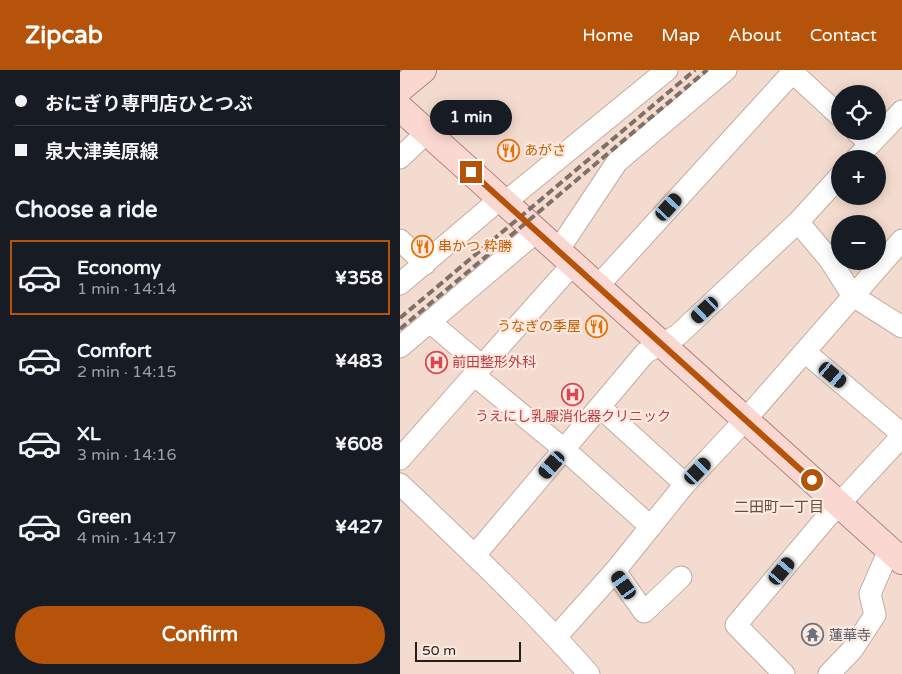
<!DOCTYPE html>
<meta charset="utf-8">
<style>
body{margin:0;font-family:"Varela Round","Noto Sans JP",sans-serif;background:#242831;color:#f1f3f6;height:100vh;display:flex;flex-direction:column;font-size:19px;white-space:nowrap}
*{box-sizing:border-box;margin:0}
p{font-size:16px;color:#9ea1a6}
.icon{flex:none;width:28px;height:28px;fill:none;stroke:currentColor;stroke-width:2;stroke-linecap:round;stroke-linejoin:round}
.map{position:relative;flex:1;overflow:hidden}
.panel{display:flex;flex-direction:column;background:#171b24;width:400px}
.panel>*{flex:none}
.top-card{display:grid;align-content:center;height:110px;padding:0 15px;background:#171b24}
.controls{position:absolute;left:431px;top:15px;display:grid;gap:10px}
.controls a{display:grid;place-items:center;width:55px;height:55px;border-radius:50%;background:#171b24;box-shadow:0 2px 12px #0003;font-size:25px}
.scale{position:absolute;left:15px;bottom:12px;width:106px;box-sizing:border-box;padding-left:5px;border:2px solid #271e1a;border-top:0;font-size:14px;line-height:18px;white-space:nowrap;color:#271e1a;-webkit-text-stroke:4px #fde9df;paint-order:stroke}
.end{position:absolute;width:22px;height:22px;margin:-11px;border:6px solid #b45309;background:#fff;box-shadow:0 0 0 2px #fff}
.from{border-radius:50%}
.bubble{position:absolute;height:35px;border-radius:18px;background:#171b24;box-shadow:0 2px 12px #0003;font-size:16px;font-weight:700;line-height:35px;text-align:center}
.car{position:absolute;width:15px;height:30px;margin:-15px -8px;border-radius:6px;box-shadow:0 0 4px 1px #0007;background:linear-gradient(#222 24%,#8ab4d8 0 40%,#222 0 76%,#8ab4d8 0 86%,#222 0)}
.top-card b{display:flex;align-items:center;gap:18px;height:48px;font-size:19px}
.top-card b+b{border-top:1px solid #363941}
.top-card i{width:12px;height:12px;background:#f1f3f6}
ul{padding:0;list-style:none}
li{display:flex;align-items:center;gap:15px;height:75px;margin:0 10px 8px;padding:0 5px;border:2px solid transparent;border-radius:0px}
li div{flex:1}
li b{display:block;font-size:19px}
li em{font-style:normal;font-weight:700}
li.active{border-color:#b45309}
li>.icon{width:45px;height:45px;stroke-width:1.5}
h2{padding:0 15px;font-size:22px;line-height:60px}
.action{display:flex;gap:10px;margin-top:auto;padding:10px 15px}
.action a{flex:1;height:58px;border-radius:30px;background:#b45309;color:#fff;font-size:20px;font-weight:700;line-height:58px;text-align:center}
header{display:flex;align-items:center;gap:30px;box-sizing:border-box;height:70px;padding:0 25px;background:#b45309;color:#fff}
header strong{font-size:24px}
nav{display:flex;gap:28px;margin-inline-start:auto;font-size:18px}
main{display:flex;flex:1;min-height:0}
.map>svg:first-child{display:block}
</style>
<header>
<strong>Zipcab</strong>
<nav><a>Home</a><a>Map</a><a>About</a><a>Contact</a></nav>
</header>
<main>
<section class="panel">
<div class="top-card">
<b><i class="from"></i>おにぎり専門店ひとつぶ</b>
<b><i></i>泉大津美原線</b>
</div>
<h2>Choose a ride</h2>
<ul>
<li class="active"><svg class="icon" aria-label="car" viewBox="0 0 24 24"><path d="M5 17H2v-5l4-1 3-4h7l3 4 3 1v5h-3M9 17h6M6 11h13"/><circle cx="7" cy="17" r="2"/><circle cx="17" cy="17" r="2"/></svg><div><b>Economy</b><p>1 min · 14:14</p></div><em>¥358</em></li>
<li><svg class="icon" aria-label="car" viewBox="0 0 24 24"><path d="M5 17H2v-5l4-1 3-4h7l3 4 3 1v5h-3M9 17h6M6 11h13"/><circle cx="7" cy="17" r="2"/><circle cx="17" cy="17" r="2"/></svg><div><b>Comfort</b><p>2 min · 14:15</p></div><em>¥483</em></li>
<li><svg class="icon" aria-label="car" viewBox="0 0 24 24"><path d="M5 17H2v-5l4-1 3-4h7l3 4 3 1v5h-3M9 17h6M6 11h13"/><circle cx="7" cy="17" r="2"/><circle cx="17" cy="17" r="2"/></svg><div><b>XL</b><p>3 min · 14:16</p></div><em>¥608</em></li>
<li><svg class="icon" aria-label="car" viewBox="0 0 24 24"><path d="M5 17H2v-5l4-1 3-4h7l3 4 3 1v5h-3M9 17h6M6 11h13"/><circle cx="7" cy="17" r="2"/><circle cx="17" cy="17" r="2"/></svg><div><b>Green</b><p>4 min · 14:17</p></div><em>¥427</em></li>
</ul>
<div class="action"><a>Confirm</a></div>
</section>
<div class="map">
<svg width="502" height="604" viewBox="0 0 502 604">
<rect width="100%" height="100%" fill="#f4dbcf"/>
<g fill="none" stroke-linecap="round" stroke-linejoin="round">
<defs>
<path id="minor" d="M390 0 440 46
M456 61 470 73
M0 88 26 63
M456 89 502 41
M104 133 267 0
M398 152 430 190 453 226 502 257
M0 170 25 194
M157 182 217 92 326 0
M0 214 100 129
M197 217 393 2
M30 252 82 296
M0 277 136 162
M405 282 502 364
M74 305 172 195
M200 337 285 414
M0 389 74 305 165 380 251 457
M0 414C65 476 130 537 189 604
M75 485 245 283 278 265 398 152 440 106
M215 501 244 542 281 507
M156 567 215 501 285 414 346 349 502 170
M384 604 336 555 427 447 502 366
M429 604 452 580 475 545 470 524 489 480"/>
<path id="major" d="M0 19 23 0
M0 38 502 491"/>
</defs>
<!-- minor casing -->
<use href="#minor" stroke="#c4aca1" stroke-width="23"/>
<!-- major casing -->
<use href="#major" stroke="#ae857c" stroke-width="28"/>
<!-- minor -->
<use href="#minor" stroke="#fff" stroke-width="21"/>
<!-- major -->
<use href="#major" stroke="#fad7d0" stroke-width="26"/>
<!-- rail -->
<path stroke="#7e6f67" stroke-width="4" stroke-dasharray="8 4" stroke-linecap="butt" d="M0 248 295 0
M0 259 307 0"/>
</g>
<g fill="none" stroke-linecap="round" stroke-linejoin="round">
<!-- route -->
<path stroke="#b45309" stroke-width="6" d="M71 102 412 410"/>
</g>
<!-- icons -->
<defs>
<symbol id="restaurant-ring" viewBox="-11 -11 22 22"><circle r="9.5" fill="#fde9df" stroke="#e8710a" stroke-width="1.5"/><path d="M-5-6h1v4h1v-4h1v4h1v-4h1v5L-1.5 .5V6h-2V.5L-5-1ZM5-6V6H3V1.5H1.5Q1.5-4 5-6Z" fill="#e8710a"/></symbol>
<symbol id="hospital-ring" viewBox="-11 -11 22 22"><circle r="9.5" fill="#fde9df" stroke="#e0444e" stroke-width="1.5"/><path d="M-5-5h3v3.5h4V-5h3V5h-3V1.5h-4V5h-3Z" fill="#e0444e"/></symbol>
<symbol id="temple-ring" viewBox="-11 -11 22 22"><circle r="9.5" fill="#fde9df" stroke="#6b7280" stroke-width="1.5"/><path d="M0-6L5-2H3V0L6.5 2.5H4V6H1.5V3h-3V6H-4V2.5H-6.5L-3 0V-2H-5Z" fill="#6b7280"/></symbol>
</defs>
<g fill-rule="evenodd">
<use href="#restaurant-ring" x="96" y="68" width="25" height="25"/>
<use href="#restaurant-ring" x="10" y="164" width="25" height="25"/>
<use href="#restaurant-ring" x="184" y="244" width="25" height="25"/>
<use href="#hospital-ring" x="24" y="280" width="25" height="25"/>
<use href="#hospital-ring" x="160" y="312" width="25" height="25"/>
<use href="#temple-ring" x="400" y="552" width="25" height="25"/>
</g>
<g text-anchor="middle" dominant-baseline="central" stroke-width="4.5" stroke-linejoin="round" paint-order="stroke">
<!-- food labels -->
<g font-size="14" fill="#c56008" stroke="#fde9df" text-anchor="start">
<text x="124" y="80">あがさ</text>
<text x="38" y="176">串かつ 粋勝</text>
<text x="181" y="256" text-anchor="end">うなぎの季屋</text>
</g>
<!-- health labels -->
<g font-size="14" fill="#be3a42" stroke="#fde9df" text-anchor="start">
<text x="52" y="292">前田整形外科</text>
<text x="173" y="346" text-anchor="middle">うえにし乳腺消化器クリニック</text>
</g>
<!-- worship labels -->
<g font-size="14" fill="#5b616d" stroke="#fde9df" text-anchor="start">
<text x="429" y="565">蓮華寺</text>
</g>
<!-- neighbourhood labels -->
<g font-size="15" fill="#644f45" stroke="#fde9df">
<text x="379" y="437">二田町一丁目</text>
</g>
</g>
</svg>
<div class="controls">
<a><svg class="icon" aria-label="locate" viewBox="0 0 24 24"><circle cx="12" cy="12" r="6"/><path d="M12 2v4M12 18v4M2 12h4M18 12h4"/></svg></a>
<a>+</a>
<a>−</a>
</div>
<div class="scale">50 m</div>
<i class="end from" style="left:412px;top:410px"></i>
<i class="end" style="left:71px;top:102px"></i>
<div class="bubble" style="left:30px;top:30px;width:82px">1 min</div>
<i class="car" style="left:269px;top:137px;rotate:42deg"></i>
<i class="car" style="left:305px;top:240px;rotate:227deg"></i>
<i class="car" style="left:433px;top:305px;rotate:130deg"></i>
<i class="car" style="left:152px;top:395px;rotate:221deg"></i>
<i class="car" style="left:298px;top:401px;rotate:44deg"></i>
<i class="car" style="left:382px;top:501px;rotate:40deg"></i>
<i class="car" style="left:224px;top:515px;rotate:325deg"></i>
</div>
</main>
